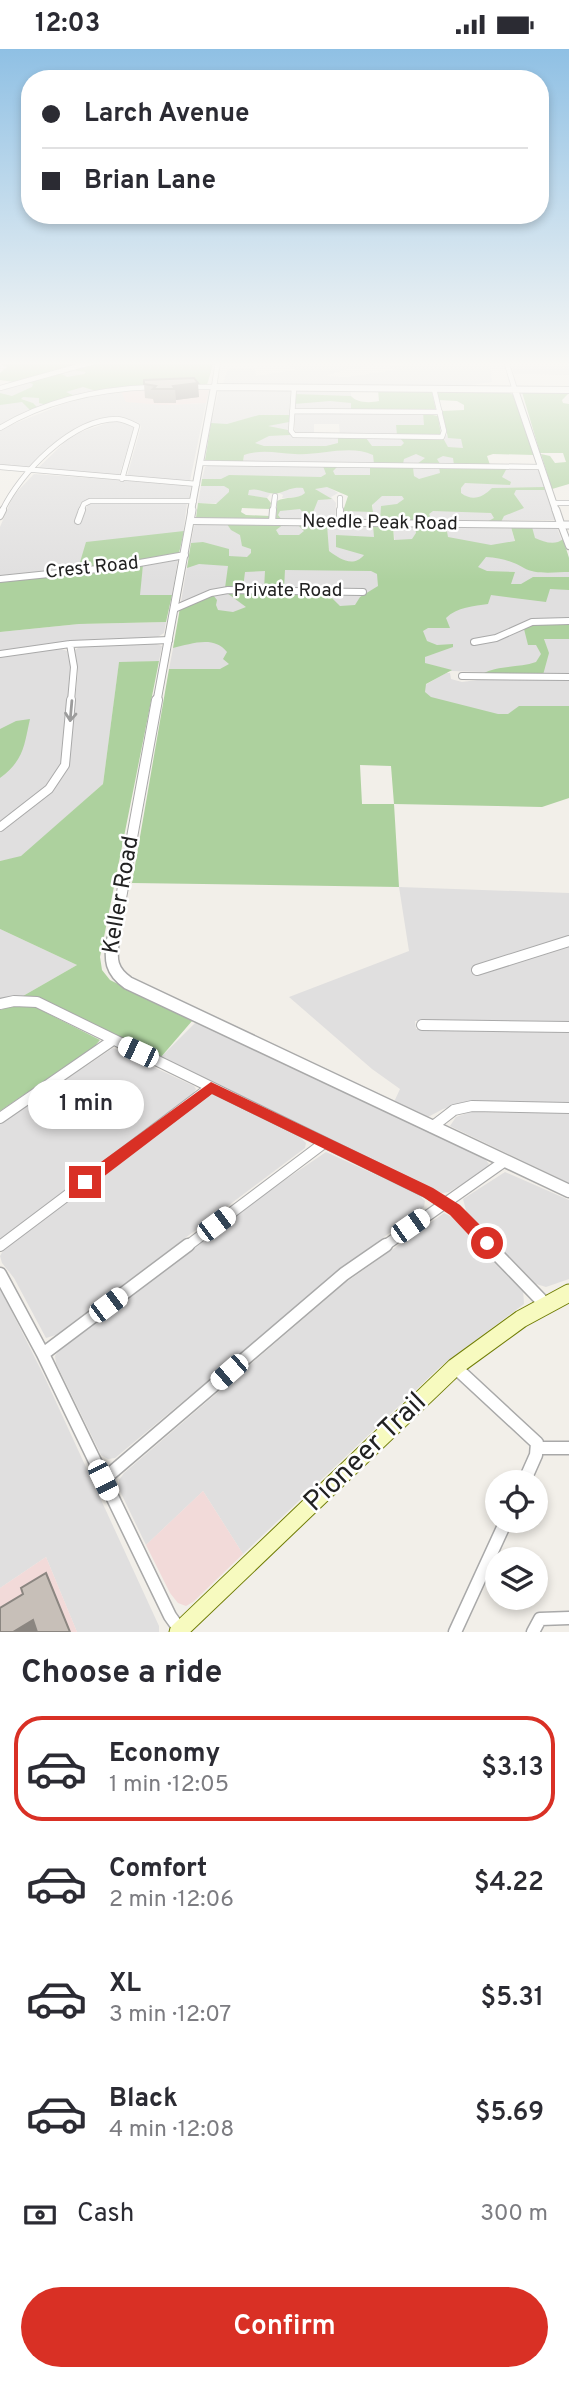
<!DOCTYPE html>
<meta charset="utf-8">
<style>
body{margin:0;font-family:Overpass,sans-serif;background:#f2f2f3;color:#2b2b33;height:100vh;display:flex;flex-direction:column;font-size:26px;white-space:nowrap}
*{box-sizing:border-box;margin:0}
p{font-size:23px;color:#7c7c81}
.icon{flex:none;width:38px;height:38px;fill:none;stroke:currentColor;stroke-width:2;stroke-linecap:round;stroke-linejoin:round}
.map{position:relative;height:1583px;overflow:hidden}
.sheet{display:flex;flex-direction:column;background:#fff;flex:1}
.sheet>*{flex:none}
.guide{position:absolute;left:21px;top:21px;width:528px;height:154px;border-radius:28px;box-shadow:0 4px 10px #0003;display:grid;align-content:center;height:154px;padding:0 21px;background:#fff}
.controls{position:absolute;left:485px;top:1421px;display:grid;gap:14px}
.controls a{display:grid;place-items:center;width:63px;height:63px;border-radius:50%;background:#fff;box-shadow:0 4px 10px #0003;font-size:35px}
.end{position:absolute;width:32px;height:32px;margin:-16px;border:9px solid #d93025;background:#fff;box-shadow:0 0 0 4px #fff}
.from{border-radius:50%}
.bubble{position:absolute;height:49px;border-radius:24px;background:#fff;box-shadow:0 4px 10px #0003;font-size:23px;font-weight:600;line-height:49px;text-align:center}
.car{position:absolute;width:21px;height:42px;margin:-21px -10px;border-radius:9px;box-shadow:0 0 5px 2px #0007;background:linear-gradient(#fff 24%,#345 0 40%,#fff 0 76%,#345 0 86%,#fff 0)}
.guide b{display:flex;align-items:center;gap:24px;height:66px;font-size:26px}
.guide b+b{border-top:2px solid #e1e1e2}
.guide i{width:18px;height:18px;background:#2b2b33}
ul{padding:0;list-style:none}
li{display:flex;align-items:center;gap:21px;height:105px;margin:0 14px 10px;padding:0 7px;border:4px solid transparent;border-radius:28px}
li div{flex:1}
li b{display:block;font-size:26px}
li em{font-style:normal;font-weight:600}
li.active{border-color:#d93025}
li>.icon{width:63px;height:63px;stroke-width:1.5}
h2{padding:0 21px;font-size:32px;line-height:84px}
.pay{display:flex;align-items:center;gap:18px;height:77px;padding:0 21px;font-size:26px}
.pay p{margin-inline-start:auto}
.cta{display:flex;gap:14px;margin-top:auto;padding:14px 21px}
.cta a{flex:1;height:80px;border-radius:42px;background:#d93025;color:#fff;font-size:28px;font-weight:600;line-height:80px;text-align:center}
.status{display:flex;justify-content:space-between;align-items:center;height:49px;padding:0 35px;background:#fff;direction:ltr}
.status svg{height:19px;fill:currentColor}
.map>svg:first-child{display:block}
</style>
<div class="status"><b>12:03</b><svg viewBox="0 0 49 12"><path d="M0 12V9h3v3zM5 12V6h3v6zM10 12V3h3v9zM15 12V0h3v12zM26 1h20v11H26zM47 4h2v5h-2z"/></svg></div>
<div class="map">
<svg width="569" height="1583" viewBox="0 0 569 1583">
<rect width="100%" height="100%" fill="#f2efe9"/>
<!-- residential -->
<path fill="#e0dfdf" fill-rule="evenodd" d="M510 312 569 313V326L514 325Z
M88 316 106 324 71 334 96 342 57 353 0 377V341Z
M219 340 291 341 289 366H259L258 372 289 373 288 381H210Z
M351 340V361L294 360 296 341Z
M120 341 164 356 206 354 190 432 127 427 141 378 139 374 127 370 99 372 66 385 29 420 0 417V383L6 378 66 354Z
M295 364H423L425 376H396L397 387H340L339 375H314V386L295 385Z
M113 372H122L134 379 119 427 37 420 72 386Z
M291 386 338 389 339 400H367L366 389H443L447 386 449 389H461L465 402 454 416 243 413 245 400 252 387Z
M210 416 370 417 414 432 413 418 529 419 538 421 556 471 345 472 343 462H373L371 432H319L338 444 331 448 336 454 335 472 278 471 276 460 307 448 282 449 283 446 279 444 296 432H255L271 444 267 449 243 446 242 455 198 454 201 437H243L244 431 202 430 205 418Z
M34 425 189 436 191 437 189 449 187 450 86 452 80 473 89 453 187 454 181 501 98 519 24 524 0 529V478L13 447Z
M199 474 373 476 395 495 393 476 511 478 516 497 532 478 557 479 569 509V574H538L546 595 544 589 569 590V626L423 621 382 592 380 568 271 621 169 620 175 589 235 590 179 564 194 477ZM375 501 468 522 514 523 497 541Z
M178 510 172 546H139L143 516Z
M166 573 164 584 156 589 79 591 0 603V583L79 575Z
M154 594 162 597 159 612 119 614 103 735 21 808 0 812V781L15 772 55 738 68 718 78 622 75 601 81 597Z
M59 599 67 602 71 619 63 711 51 733 0 775V608Z
M446 624H450L451 630 462 633 485 630 569 631V684L420 656 418 640Z
M399 838 569 844V974L415 972 416 980 569 982V1054L471 1052 443 1060 428 1068 422 1066 394 1053 400 1040 372 1020 289 948 409 902Z
M0 880 77 916 23 947 0 951Z
M196 973 485 1110 489 1115 487 1120 449 1143 442 1144 161 1008Z
M113 999 194 1037 196 1040 193 1045 0 1191V1075Z
M213 1046 301 1089 306 1094 305 1099 56 1286 46 1289 14 1229 2 1214 0 1207 4 1200 208 1047Z
M470 1063 569 1064V1134L450 1077 456 1068Z
M326 1103 418 1145 425 1152 424 1158 348 1215 115 1409 108 1410 101 1406 56 1314 55 1307 59 1301 270 1141Z
M505 1123 569 1151V1230L546 1238 536 1235 467 1165 463 1150Z
M444 1164 452 1168 523 1240 524 1255 440 1318 243 1505 203 1442 146 1496 119 1440V1431L124 1424 345 1234Z
M0 1239 45 1329 159 1577V1583H77L46 1508 0 1539Z"/>
<!-- commercial -->
<path fill="#f2dad9" d="M120 341 207 340 209 341 206 354 164 356 126 353Z
M203 1442 243 1505 193 1553 186 1557 178 1554 170 1544 146 1496Z
M46 1508 77 1583H0V1539Z"/>
<!-- forest -->
<path fill="#add19e" fill-rule="evenodd" d="M6 312H91L14 333 0 331V324L7 318 0 315Z
M103 312H214L207 336 130 337 96 342 83 338 66 343 75 347 48 356 39 354V349L23 348 21 350 33 354 39 360 32 363 22 353 0 356V344L12 347 32 338 33 335 27 333 60 324 67 328 84 325 86 323 72 321Z
M378 341 432 343 436 362 351 361V354L330 352 294 355 295 345 351 347C357 354 370 354 379 352Z
M507 342 513 346 534 406 493 405 487 407 490 416H454L453 409 443 407 437 410 440 415H417L425 409 416 405 404 410 403 415H374L373 406C350 395 319 407 295 405 277 404 261 400 244 406L243 413 205 411 211 374 227 375 259 366H289V373L268 377 288 381 291 386 269 387 255 394 264 397H326L338 394V389H366L372 397H401L404 394 400 389H443L448 398 463 399 461 390 448 389 442 362 464 361V356L457 352 439 351 437 343Z
M522 343 569 344 562 351 563 354 569 355V435L552 440 541 405 550 407 555 414 566 413 563 404H540Z
M423 364 438 367 441 386 397 387 396 376H424Z
M323 417H338L333 422 335 426H370V417L413 418 414 427 419 430 440 424 439 418 507 419 502 428 511 433 510 436 465 434 461 439V444C473 453 483 448 492 439L544 438 545 441H516L514 445 524 459 504 467 501 473 485 474 494 469 491 464 433 462 429 465 433 473H380L381 457 397 455 404 450 402 447H382L372 456 373 463 343 462 348 447 327 438 315 440 332 450 318 451 312 466 317 472H300L304 465 300 460 280 462 278 466 282 471H276L277 452C286 447 297 451 305 444L303 439C292 438 289 441 279 444 270 447 259 438 249 441L248 446 267 449 271 454 270 460 242 459 241 463 246 466 270 467 268 470 196 469 198 454 216 455 229 443V440L224 437H201L202 430H221L229 426 321 428 326 425Z
M227 475H284L276 481 279 486H299L304 482 297 475 327 476 329 502C340 510 353 519 364 506L336 498V486L374 488 373 476H393L394 491 412 490 416 484 415 477H446L448 488 491 496 515 492 511 478H532L535 489C544 493 555 497 563 490L569 509V523C556 523 535 526 524 519 512 512 501 509 486 508L478 518 487 522 515 523 511 535H521L533 528H569V541L550 540 546 553 491 546 488 555C474 557 457 558 446 569L450 579H428L423 582 427 592 437 596 453 595V598L425 608V614L452 621 426 635 425 643 431 648 498 665H508L519 657H569V749L542 758 394 755 399 838 132 834 169 620H220L229 615 223 610 227 603C214 586 191 595 173 599L180 559 213 546 217 551 216 556 218 561 233 563 246 558 227 544 328 545 340 557 355 556 360 548 378 537 377 525 371 522 285 521 284 540H264L265 522 245 523 243 539H225L228 517 199 515 187 519 191 494 203 493 229 500V507L247 508 251 504V500L242 497 240 486 231 481ZM360 716 391 717 394 755H362Z
M184 482 179 504 141 513 78 520 86 493Z
M143 516 140 546H172L166 573 79 575 0 583V532Z
M569 574V590H544L549 604 543 626 482 625C498 616 519 619 536 613L541 605 536 596H528L524 580 532 576Z
M159 612 100 908 102 921 110 931 192 972 161 1008 41 950 23 947 77 916 0 880V812L21 807 103 735 119 613Z
M30 670C24 697 24 711 0 729V680L16 672Z
M18 955 35 958 100 991 94 998 0 1062V961Z"/>
<!-- parking -->
<path fill="#e2e2e2" d="M282 312H401L343 321 326 327 348 328 393 321 389 318 422 312H490L492 333 464 337 223 334 228 320H255L256 327 295 321Z"/>
<g fill="none" stroke-linecap="round" stroke-linejoin="round">
<defs>
<path id="minor-far4" d="M506 312 515 341
M191 338H214L218 312
M0 339 97 312
M294 339 291 382 294 386 442 388 444 382 434 340
M292 362 440 363
M0 379C46 351 99 340 153 338
M200 414 541 418
M0 418 197 435
M340 449V462
M553 454H569
M2 462C20 424 71 370 117 370 123 370 131 374 137 377L122 430
M81 462 84 455 90 452H194
M273 462 275 447"/>
<path id="minor-far3" d="M340 461V474
M0 467 3 461
M78 472 82 461
M191 472 561 476 569 497
M272 473 273 461
M0 530 117 518 185 506
M174 560 211 544 228 541 363 543
M474 593 496 589 532 573 569 572
M70 595 74 618 71 652
M0 605 70 595 169 591
M462 627 569 628"/>
<path id="minor-far2" d="M0 778 49 740 65 716 71 651
M566 893 569 892"/>
<path id="minor-far1" d="M477 921 569 892
M0 955 14 952 37 953 428 1144 455 1161 490 1198
M422 976 569 978
M0 1069 113 991
M432 1078 454 1061 472 1057 569 1059
M0 1197 211 1038
M186 1198 324 1094
M383 1198 505 1112"/>
<path id="minor" d="M488 1196 546 1256
M0 1225 43 1305 170 1567 180 1581
M43 1305 188 1196
M455 1318 537 1394 536 1406 524 1433
M538 1399H569
M103 1431 344 1225 386 1196
M455 1583 506 1472
M533 1583 540 1570 569 1569"/>
<path id="tertiary-far3" d="M515 341 556 462
M191 462 214 338 569 341"/>
<path id="tertiary-far2" d="M556 461 561 476H569
M157 652 192 461"/>
<path id="tertiary-far1" d="M113 893 157 651"/>
<path id="tertiary" d="M113 891C110 911 111 922 128 934L569 1142"/>
<path id="secondary" d="M178 1583 455 1318 521 1270 569 1244"/>
</defs>
<!-- minor-far4 casing -->
<use href="#minor-far4" stroke="#a9a9a9" stroke-width="6"/>
<!-- minor-far3 casing -->
<use href="#minor-far3" stroke="#a9a9a9" stroke-width="8"/>
<!-- minor-far2 casing -->
<use href="#minor-far2" stroke="#a9a9a9" stroke-width="10"/>
<!-- minor-far1 casing -->
<use href="#minor-far1" stroke="#a9a9a9" stroke-width="12"/>
<!-- minor casing -->
<use href="#minor" stroke="#a9a9a9" stroke-width="15"/>
<!-- tertiary-far3 casing -->
<use href="#tertiary-far3" stroke="#a9a9a9" stroke-width="8"/>
<!-- tertiary-far2 casing -->
<use href="#tertiary-far2" stroke="#a9a9a9" stroke-width="9"/>
<!-- tertiary-far1 casing -->
<use href="#tertiary-far1" stroke="#a9a9a9" stroke-width="12"/>
<!-- tertiary casing -->
<use href="#tertiary" stroke="#a9a9a9" stroke-width="15"/>
<!-- secondary casing -->
<use href="#secondary" stroke="#707d05" stroke-width="19"/>
<!-- minor-far4 -->
<use href="#minor-far4" stroke="#fff" stroke-width="4.5"/>
<!-- minor-far3 -->
<use href="#minor-far3" stroke="#fff" stroke-width="6"/>
<!-- minor-far2 -->
<use href="#minor-far2" stroke="#fff" stroke-width="8"/>
<!-- minor-far1 -->
<use href="#minor-far1" stroke="#fff" stroke-width="10"/>
<!-- minor -->
<use href="#minor" stroke="#fff" stroke-width="12"/>
<!-- tertiary-far3 -->
<use href="#tertiary-far3" stroke="#fff" stroke-width="6"/>
<!-- tertiary-far2 -->
<use href="#tertiary-far2" stroke="#fff" stroke-width="7"/>
<!-- tertiary-far1 -->
<use href="#tertiary-far1" stroke="#fff" stroke-width="10"/>
<!-- tertiary -->
<use href="#tertiary" stroke="#fff" stroke-width="12"/>
<!-- secondary -->
<use href="#secondary" stroke="#f7fabf" stroke-width="17"/>
</g>
<!-- wall -->
<path fill="#aba49e" d="M194 329 199 348 176 351V354H154L153 350 145 349 144 335Z"/>
<!-- shaded-wall -->
<path fill="#8b8681" d="M198 334 199 348 176 351 175 340 173 337Z
M33 1571 37 1583H13Z"/>
<!-- building -->
<path fill="#c7bfb8" stroke="#8b8681" stroke-width="2" d="M194 329 198 334 173 337 175 340H153L156 337 144 335V331Z
M46 1524 70 1583H37L33 1571 13 1583H0V1559L23 1545 21 1539Z"/>
<!-- one-way arrows -->
<defs><path id="oneway-shaft" d="M-6 0H5M1.5-3L5.5 0L1.5 3" fill="none" stroke-width="1.6" stroke-linecap="round" stroke-linejoin="round" transform="scale(1.75)"/></defs>
<use stroke="#9c9c9c" href="#oneway-shaft" transform="translate(71 662) rotate(95)"/>
<!-- sky -->
<linearGradient id="sky" x2="0" y2="1"><stop stop-color="#8fc0e4"/><stop offset="0.59" stop-color="#f9f8f5"/><stop offset="1" stop-color="#f9f8f5" stop-opacity="0"/></linearGradient>
<rect width="569" height="533" fill="url(#sky)"/>
<!-- route -->
<path fill="#d93025" d="M211 1033 433 1139 460 1156 493 1189 495 1194 493 1199H481L450 1166 423 1148 212 1045 90 1138H79L77 1133 79 1129Z"/>
<g text-anchor="middle" dominant-baseline="central" stroke-width="5" stroke-linejoin="round" paint-order="stroke">
<!-- far-street labels -->
<g font-size="19" fill="#222" stroke="#fff">
<text transform="translate(380 474) rotate(1)">Needle Peak Road</text>
<text transform="translate(92 519) rotate(-6)">Crest Road</text>
<text x="288" y="542">Private Road</text>
</g>
<!-- street labels -->
<g font-size="23" fill="#222" stroke="#fff">
<text transform="translate(122 846) rotate(-80)">Keller Road</text>
</g>
<!-- near-street labels -->
<g font-size="28" fill="#222" stroke="#fff">
<text transform="translate(366 1404) rotate(-44)">Pioneer Trail</text>
</g>
</g>
</svg>
<div class="controls">
<a><svg class="icon" aria-label="locate" viewBox="0 0 24 24"><circle cx="12" cy="12" r="6"/><path d="M12 2v4M12 18v4M2 12h4M18 12h4"/></svg></a>
<a><svg class="icon" aria-label="layers" viewBox="0 0 24 24"><path d="M12 4l9 5-9 5-9-5zM3 14l9 5 9-5"/></svg></a>
</div>
<i class="end from" style="left:487px;top:1194px"></i>
<i class="end" style="left:85px;top:1133px"></i>
<div class="bubble" style="left:28px;top:1031px;width:116px">1 min</div>
<i class="car" style="left:138px;top:1003px;rotate:295deg"></i>
<i class="car" style="left:216px;top:1175px;rotate:53deg"></i>
<i class="car" style="left:410px;top:1177px;rotate:55deg"></i>
<i class="car" style="left:108px;top:1256px;rotate:53deg"></i>
<i class="car" style="left:229px;top:1323px;rotate:229deg"></i>
<i class="car" style="left:103px;top:1431px;rotate:154deg"></i>
<div class="guide">
<b><i class="from"></i>Larch Avenue</b>
<b><i></i>Brian Lane</b>
</div>
</div>
<section class="sheet">
<h2>Choose a ride</h2>
<ul>
<li class="active"><svg class="icon" aria-label="car" viewBox="0 0 24 24"><path d="M5 17H2v-5l4-1 3-4h7l3 4 3 1v5h-3M9 17h6M6 11h13"/><circle cx="7" cy="17" r="2"/><circle cx="17" cy="17" r="2"/></svg><div><b>Economy</b><p>1 min · 12:05</p></div><em>$3.13</em></li>
<li><svg class="icon" aria-label="car" viewBox="0 0 24 24"><path d="M5 17H2v-5l4-1 3-4h7l3 4 3 1v5h-3M9 17h6M6 11h13"/><circle cx="7" cy="17" r="2"/><circle cx="17" cy="17" r="2"/></svg><div><b>Comfort</b><p>2 min · 12:06</p></div><em>$4.22</em></li>
<li><svg class="icon" aria-label="car" viewBox="0 0 24 24"><path d="M5 17H2v-5l4-1 3-4h7l3 4 3 1v5h-3M9 17h6M6 11h13"/><circle cx="7" cy="17" r="2"/><circle cx="17" cy="17" r="2"/></svg><div><b>XL</b><p>3 min · 12:07</p></div><em>$5.31</em></li>
<li><svg class="icon" aria-label="car" viewBox="0 0 24 24"><path d="M5 17H2v-5l4-1 3-4h7l3 4 3 1v5h-3M9 17h6M6 11h13"/><circle cx="7" cy="17" r="2"/><circle cx="17" cy="17" r="2"/></svg><div><b>Black</b><p>4 min · 12:08</p></div><em>$5.69</em></li>
</ul>
<div class="pay"><svg class="icon" aria-label="cash" viewBox="0 0 24 24"><path d="M3 7h18v10H3z"/><circle cx="12" cy="12" r="2"/></svg>Cash<p>300 m</p></div>
<div class="cta"><a>Confirm</a></div>
</section>
